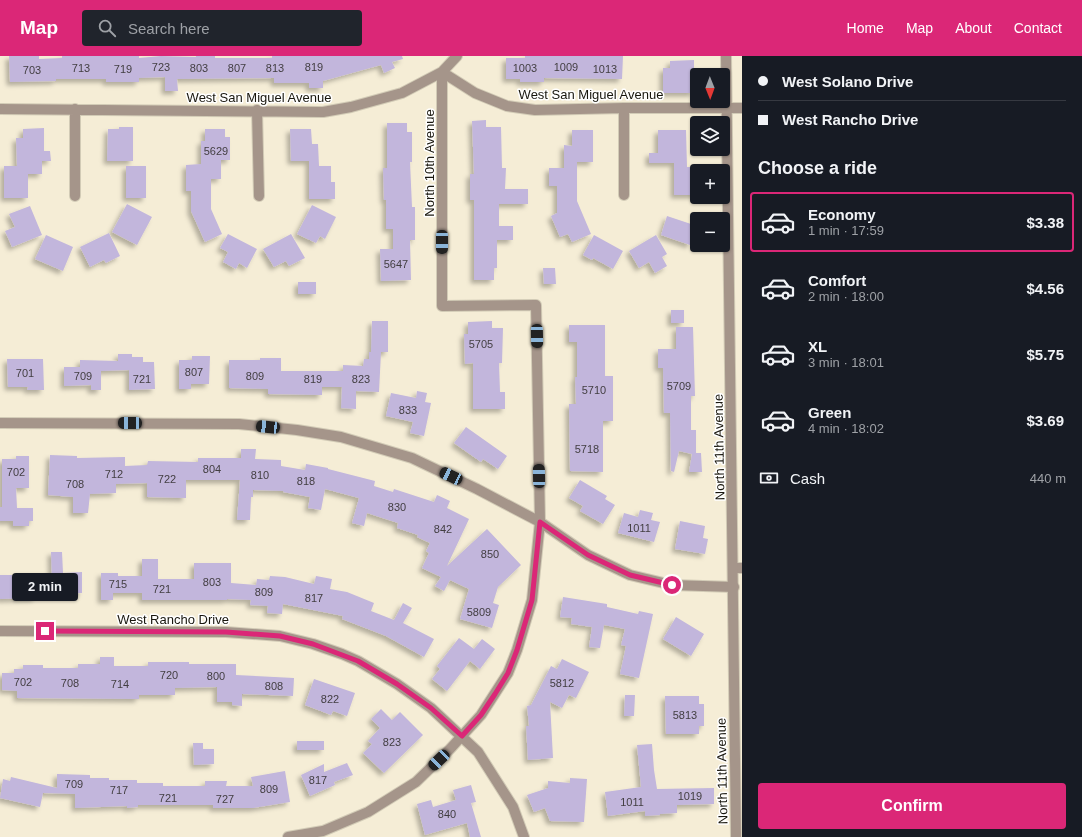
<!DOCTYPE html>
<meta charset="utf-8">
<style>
body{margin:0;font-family:Helvetica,sans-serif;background:#20242c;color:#f1f3f6;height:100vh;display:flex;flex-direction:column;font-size:15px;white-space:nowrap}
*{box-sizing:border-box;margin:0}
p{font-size:13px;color:#9ea1a6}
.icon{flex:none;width:22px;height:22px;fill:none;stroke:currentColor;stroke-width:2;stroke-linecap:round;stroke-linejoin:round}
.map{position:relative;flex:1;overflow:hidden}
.details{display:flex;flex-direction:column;background:#171b24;width:340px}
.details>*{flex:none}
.banner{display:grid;align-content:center;height:88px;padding:0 16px;background:#171b24}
.needle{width:26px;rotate:179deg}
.tools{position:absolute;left:690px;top:12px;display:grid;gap:8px}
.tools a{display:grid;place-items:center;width:40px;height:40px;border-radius:4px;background:#171b24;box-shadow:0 1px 3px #0004;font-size:20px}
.end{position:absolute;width:18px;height:18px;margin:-9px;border:5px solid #db2777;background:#fff;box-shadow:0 0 0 2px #fff}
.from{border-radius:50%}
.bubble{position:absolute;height:28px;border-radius:4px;background:#171b24;box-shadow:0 1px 3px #0004;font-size:13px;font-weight:700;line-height:28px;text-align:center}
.car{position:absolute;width:12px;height:24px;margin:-12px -6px;border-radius:5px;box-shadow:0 0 3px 1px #0007;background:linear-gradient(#222 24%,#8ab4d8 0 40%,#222 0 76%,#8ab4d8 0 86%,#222 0)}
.banner b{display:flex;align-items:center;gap:14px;height:38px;font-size:15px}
.banner b+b{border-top:1px solid #363941}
.banner i{width:10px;height:10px;background:#f1f3f6}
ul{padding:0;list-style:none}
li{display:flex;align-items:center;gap:12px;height:60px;margin:0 8px 6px;padding:0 8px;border:2px solid transparent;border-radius:4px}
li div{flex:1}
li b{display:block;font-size:15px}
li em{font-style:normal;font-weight:700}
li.current{border-color:#db2777}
li>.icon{width:36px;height:36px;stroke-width:1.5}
h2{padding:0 16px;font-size:18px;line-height:48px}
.pay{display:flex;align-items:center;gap:10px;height:44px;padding:0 16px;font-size:15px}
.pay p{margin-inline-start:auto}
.cta{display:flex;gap:8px;margin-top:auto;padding:8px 16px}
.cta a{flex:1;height:46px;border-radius:4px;background:#db2777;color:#fff;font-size:16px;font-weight:700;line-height:46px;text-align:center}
header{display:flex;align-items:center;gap:24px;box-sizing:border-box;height:56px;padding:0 20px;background:#db2777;color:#fff}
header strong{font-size:19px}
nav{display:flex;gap:22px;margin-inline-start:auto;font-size:14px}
.search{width:280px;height:36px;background:#20242c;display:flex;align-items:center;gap:10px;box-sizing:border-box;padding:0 14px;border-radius:4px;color:#9ea1a6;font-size:15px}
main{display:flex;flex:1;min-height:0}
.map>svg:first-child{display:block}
</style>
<header>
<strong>Map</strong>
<div class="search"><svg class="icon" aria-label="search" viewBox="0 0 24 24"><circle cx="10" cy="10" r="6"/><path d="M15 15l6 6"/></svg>Search here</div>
<nav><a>Home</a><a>Map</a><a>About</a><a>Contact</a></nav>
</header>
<main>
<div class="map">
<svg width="742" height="781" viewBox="0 0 742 781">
<defs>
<filter id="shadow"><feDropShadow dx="-3.5" dy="3.5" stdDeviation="2" flood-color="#0004"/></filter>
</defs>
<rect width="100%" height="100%" fill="#f5edd6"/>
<!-- building -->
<path fill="#c2b6dc" filter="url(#shadow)" d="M9 0H39V3L62 2V0H139V2L161 0 196 1V0H215V2H272V0H402L403 3 392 6 395 12 384 17 381 9 323 25V32H309V27H274V22L177 23 178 35H165V21L139 22V26H106V23H56V25L10 26Z
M525 0H623L622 23 544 22V26H520V23H506V2H525Z
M694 4V37H663V12H670V5Z
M486 64V71H501L502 112H506L505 133H528V148H499V170H513V184H497V212H494V224H474V144H470V118H474L472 65Z
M387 67H407V76H412V106H410L412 151H415V184H410L411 224 381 225 380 193H393V173H386V144H384L383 112H387Z
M119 71H133V105H107L108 73H119Z
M44 72V95H50L51 105H42V118H28V142H4V110H17L16 82H23V73Z
M205 73H225V81H230V104H221V123H211V153L222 178 205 186 191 155V135H186V109L201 108V85H205Z
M290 73H311L312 88H318L319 110H331V126H335V143H309V105H291Z
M572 74H593V106H577V145L591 178 572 186 568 178 560 181 551 160 557 157V130H549V112H564V89L572 90Z
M658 74H686L687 111H697V139H674V107H649V97H658Z
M126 110H146V142H126Z
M127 148 152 161 137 189 112 176Z
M312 149 336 161 325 183 320 180 316 187 297 178Z
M30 150 42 179 12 191 5 175 15 171 9 158Z
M667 160 697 170 690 189 661 179Z
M109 177 120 200 106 207 104 204 90 211 80 191Z
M228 178 257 193 247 212 239 207 236 213 223 206 228 196 220 192Z
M291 178 305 202 289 210 286 205 274 211 263 193Z
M46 179 73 191 63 215 35 203Z
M594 179 623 195 613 213 593 202 592 204 583 199Z
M656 179 667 198 662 201 667 210 655 217 649 206 639 212 629 195Z
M543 212H555L556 228H544Z
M298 226H316V238H298Z
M671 254H684V267H671Z
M372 265H388V296H381L379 336 356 335V353L341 352 342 331H322V339L268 338V333L229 332V304H260V302H281V315H343V309L363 310 364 303H369V296H371Z
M492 265V272H503L502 307H499L500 336H505V353H473V307L465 308 464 278H468V266Z
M569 269H605V320H613V365H603V416L570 415 569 348H576L575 321H577V286H569Z
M676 271H693L695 340H691V374H696V397H701L702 416H689L692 398 679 395 674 416 671 415 670 357H664L663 312H658V293H676Z
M118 298H132V301H143V306H154L155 333 129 334V314L101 315V334H91V329L64 330V311H80V304L118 305Z
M192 300H210L209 328H191V333H179V304H192Z
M7 303H43L44 334H27L28 331H8Z
M417 335 427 337 425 346 431 347 424 380 410 377 413 366 386 360 391 337 416 342Z
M466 371 507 400 498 413 483 403 481 406 454 387Z
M241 393H256L255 403 281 404V410L305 414 306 408 328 412V413L375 425 374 430 393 436 394 433 434 446 437 439 450 445 447 452 469 463 447 510 487 473 521 509 498 531 493 547 499 549 492 572 460 563 469 533 450 524 444 535 435 530 441 521 422 512 429 497 426 495 430 487 417 481 418 479 397 472 398 467 367 457 364 470 352 467 359 442 325 433 321 454 308 452 310 441 283 436 284 435 253 434V441H251L250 464H237L240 424H186V442L147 441V427L116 428V437L90 438 88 457H73V441L48 439 50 399 77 400V402L125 401V410L147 409 148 405 198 406V402H241Z
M16 400H29V432H16L17 452H33V465H29V470H13V465H0V451H2V403H16Z
M580 424 607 440 605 443 615 449 603 468 580 455 583 450 569 442Z
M640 454 653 457 651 464 660 466 654 486 618 477 624 457 638 461Z
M680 465 705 470 703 482 708 483 705 498 675 493Z
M51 496H62L63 517 82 516V537L36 538V542L0 543V519H12V527L52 526Z
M142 503H158V523H194V507H231V527L256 529 257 523 269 524 270 520 285 521 314 528 316 520 332 523 330 533 347 536 374 547 371 555 394 564 403 547 412 552 403 567 434 583 424 601 386 580 342 563 343 560 283 548 282 558 267 557 268 550 250 549 251 544 227 543V544H142V537H113V544H101V517H118V520H142Z
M563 541 607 548V551L638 558 639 555 653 558 639 622 620 618 626 590 621 589 625 573 604 569 600 592 589 591 592 571 571 568 572 562 560 561Z
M676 561 704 578 691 600 663 583Z
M459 582 474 593 482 583 495 593 480 613 470 605 447 635 432 623 440 613 437 610Z
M100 601H114V610H148V606H189V608H236V619L294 622 293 640 242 638V650L232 649V646H217V631L175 632V639H139V643L17 642V635L2 634V617H14V613H23V609H43V612H78V608H100Z
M562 603 589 616 576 642 569 639 562 652 550 646 553 702 528 704 526 670H529L527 650 531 649 551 610 557 613Z
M314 623 355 637 347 660 333 655 331 659 305 649Z
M625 639H635L634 660H624Z
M665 640H699V648H704V670H699V678H666Z
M381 653 392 664 400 656 423 679 384 717 363 697 372 688 368 685 380 672 371 663Z
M297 685H324V694H297Z
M193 687H203V693H214V708L194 709Z
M652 688 654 714 657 733 714 732V748L677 749V757L660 758V759L645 760V755L608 760 605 736 641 731 637 689Z
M347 707 353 719 334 726 335 729 310 740 301 719 324 708V716Z
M285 715 290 746 253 752H213V749H138V751L127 752V750L75 752V738L43 737 40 751 0 742 3 723 10 725 11 721 57 732V718L90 719V722H109V724H137V727H163V730H205V725H227L226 730H253L251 721Z
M570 722 587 723 584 766 550 765 545 752 534 756 527 739 548 732V725L570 727Z
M471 729 476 746 471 747 481 781H470L467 767 425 779 417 748 431 744 433 751 456 744 453 734Z"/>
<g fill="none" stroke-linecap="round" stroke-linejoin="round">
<defs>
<path id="minor" d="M624 52V139
M0 53 323 56 351 51 402 37 442 16 475 37 507 50 535 54 624 52H742
M75 53V140
M257 54 259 140
M0 367 239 368 297 374 341 381 412 402 477 433 540 466 588 499 630 519 672 529 734 531
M733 512H742
M0 575 226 576 280 580 313 588 342 598 358 605 397 628 431 652 478 696 513 751 524 781
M288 781 323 775 368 756 416 726 450 693 481 659 508 617 517 594 532 544 540 466 536 249 442 250V16L457 0"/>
<path id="tertiary" d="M726 0 736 781"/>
</defs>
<!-- minor casing -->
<use href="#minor" stroke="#d2cbb6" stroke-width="12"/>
<!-- tertiary casing -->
<use href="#tertiary" stroke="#d2cbb6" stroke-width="12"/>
<!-- minor -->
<use href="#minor" stroke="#a5958a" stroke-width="10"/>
<!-- tertiary -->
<use href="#tertiary" stroke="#a5958a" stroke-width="10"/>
</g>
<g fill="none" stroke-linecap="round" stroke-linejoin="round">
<!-- route -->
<path stroke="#db2777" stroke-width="5" d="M45 575 226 576 280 580 313 588 358 605 397 628 431 652 462 680 481 659 495 638 508 617 517 594 532 544 540 466 588 499 630 519 672 529"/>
</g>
<g text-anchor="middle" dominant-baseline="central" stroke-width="3" stroke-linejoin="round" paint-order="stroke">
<!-- number labels -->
<g font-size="11" fill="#423e41">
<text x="161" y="11">723</text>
<text x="314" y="11">819</text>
<text x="566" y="11">1009</text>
<text x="81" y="12">713</text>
<text x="199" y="12">803</text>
<text x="237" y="12">807</text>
<text x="275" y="12">813</text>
<text x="525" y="12">1003</text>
<text x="123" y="13">719</text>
<text x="605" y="13">1013</text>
<text x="32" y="14">703</text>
<text x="216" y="95">5629</text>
<text x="396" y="208">5647</text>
<text x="481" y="288">5705</text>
<text x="194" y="316">807</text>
<text x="25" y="317">701</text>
<text x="83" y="320">709</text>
<text x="255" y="320">809</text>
<text x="142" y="323">721</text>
<text x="313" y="323">819</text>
<text x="361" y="323">823</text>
<text x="679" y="330">5709</text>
<text x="594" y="334">5710</text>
<text x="408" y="354">833</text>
<text x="587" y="393">5718</text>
<text x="212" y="413">804</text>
<text x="16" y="416">702</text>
<text x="114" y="418">712</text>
<text x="260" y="419">810</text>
<text x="167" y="423">722</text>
<text x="306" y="425">818</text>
<text x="75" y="428">708</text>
<text x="397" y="451">830</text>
<text x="639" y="472">1011</text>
<text x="443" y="473">842</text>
<text x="490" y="498">850</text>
<text x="212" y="526">803</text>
<text x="118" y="528">715</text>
<text x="162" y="533">721</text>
<text x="264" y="536">809</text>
<text x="314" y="542">817</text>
<text x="479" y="556">5809</text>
<text x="169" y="619">720</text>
<text x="216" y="620">800</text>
<text x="23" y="626">702</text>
<text x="70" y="627">708</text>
<text x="562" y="627">5812</text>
<text x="120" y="628">714</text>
<text x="274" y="630">808</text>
<text x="330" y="643">822</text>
<text x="685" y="659">5813</text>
<text x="392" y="686">823</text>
<text x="318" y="724">817</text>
<text x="74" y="728">709</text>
<text x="269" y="733">809</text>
<text x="119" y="734">717</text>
<text x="690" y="740">1019</text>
<text x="168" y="742">721</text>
<text x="225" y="743">727</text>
<text x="632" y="746">1011</text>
<text x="447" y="758">840</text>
</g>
<!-- street labels -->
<g font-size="13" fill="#18160d" stroke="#fff">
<text x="591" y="38">West San Miguel Avenue</text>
<text x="259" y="41">West San Miguel Avenue</text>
<text transform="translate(429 107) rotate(-90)">North 10th Avenue</text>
<text transform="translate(719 391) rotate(-91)">North 11th Avenue</text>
<text x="173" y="563">West Rancho Drive</text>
<text transform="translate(722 715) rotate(-91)">North 11th Avenue</text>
</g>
</g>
</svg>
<div class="tools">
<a><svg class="needle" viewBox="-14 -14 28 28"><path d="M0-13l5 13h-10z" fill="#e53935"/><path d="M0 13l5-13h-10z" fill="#9ea1a6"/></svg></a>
<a><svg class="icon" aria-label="layers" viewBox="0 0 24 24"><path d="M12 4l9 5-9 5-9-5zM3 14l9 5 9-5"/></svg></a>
<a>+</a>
<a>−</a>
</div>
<i class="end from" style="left:672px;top:529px"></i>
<i class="end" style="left:45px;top:575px"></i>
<div class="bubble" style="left:12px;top:517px;width:66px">2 min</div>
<i class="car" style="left:442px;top:186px;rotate:180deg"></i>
<i class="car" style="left:537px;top:280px;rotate:179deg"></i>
<i class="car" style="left:130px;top:367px;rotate:271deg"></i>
<i class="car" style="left:268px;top:371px;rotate:276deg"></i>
<i class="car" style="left:451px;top:420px;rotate:295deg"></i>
<i class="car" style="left:539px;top:420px;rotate:359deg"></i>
<i class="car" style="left:439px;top:704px;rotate:226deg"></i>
</div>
<section class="details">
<div class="banner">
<b><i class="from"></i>West Solano Drive</b>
<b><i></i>West Rancho Drive</b>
</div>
<h2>Choose a ride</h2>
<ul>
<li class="current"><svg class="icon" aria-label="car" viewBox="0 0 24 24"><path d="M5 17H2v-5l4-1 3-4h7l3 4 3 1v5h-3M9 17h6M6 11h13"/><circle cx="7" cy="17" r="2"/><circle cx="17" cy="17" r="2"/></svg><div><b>Economy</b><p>1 min · 17:59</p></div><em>$3.38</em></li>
<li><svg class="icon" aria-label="car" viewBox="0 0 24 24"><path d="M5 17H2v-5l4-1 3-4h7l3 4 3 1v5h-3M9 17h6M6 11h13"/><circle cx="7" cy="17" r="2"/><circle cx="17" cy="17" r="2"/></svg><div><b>Comfort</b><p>2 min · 18:00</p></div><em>$4.56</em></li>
<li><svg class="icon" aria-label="car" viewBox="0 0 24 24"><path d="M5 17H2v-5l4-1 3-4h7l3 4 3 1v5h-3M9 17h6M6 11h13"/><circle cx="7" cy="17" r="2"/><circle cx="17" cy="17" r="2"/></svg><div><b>XL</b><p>3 min · 18:01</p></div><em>$5.75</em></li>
<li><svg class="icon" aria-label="car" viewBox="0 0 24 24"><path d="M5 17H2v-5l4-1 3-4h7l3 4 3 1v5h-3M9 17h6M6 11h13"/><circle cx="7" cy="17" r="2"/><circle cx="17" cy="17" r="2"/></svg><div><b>Green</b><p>4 min · 18:02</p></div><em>$3.69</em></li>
</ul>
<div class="pay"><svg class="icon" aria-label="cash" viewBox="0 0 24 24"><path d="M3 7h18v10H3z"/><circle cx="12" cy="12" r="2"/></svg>Cash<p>440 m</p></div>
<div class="cta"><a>Confirm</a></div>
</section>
</main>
